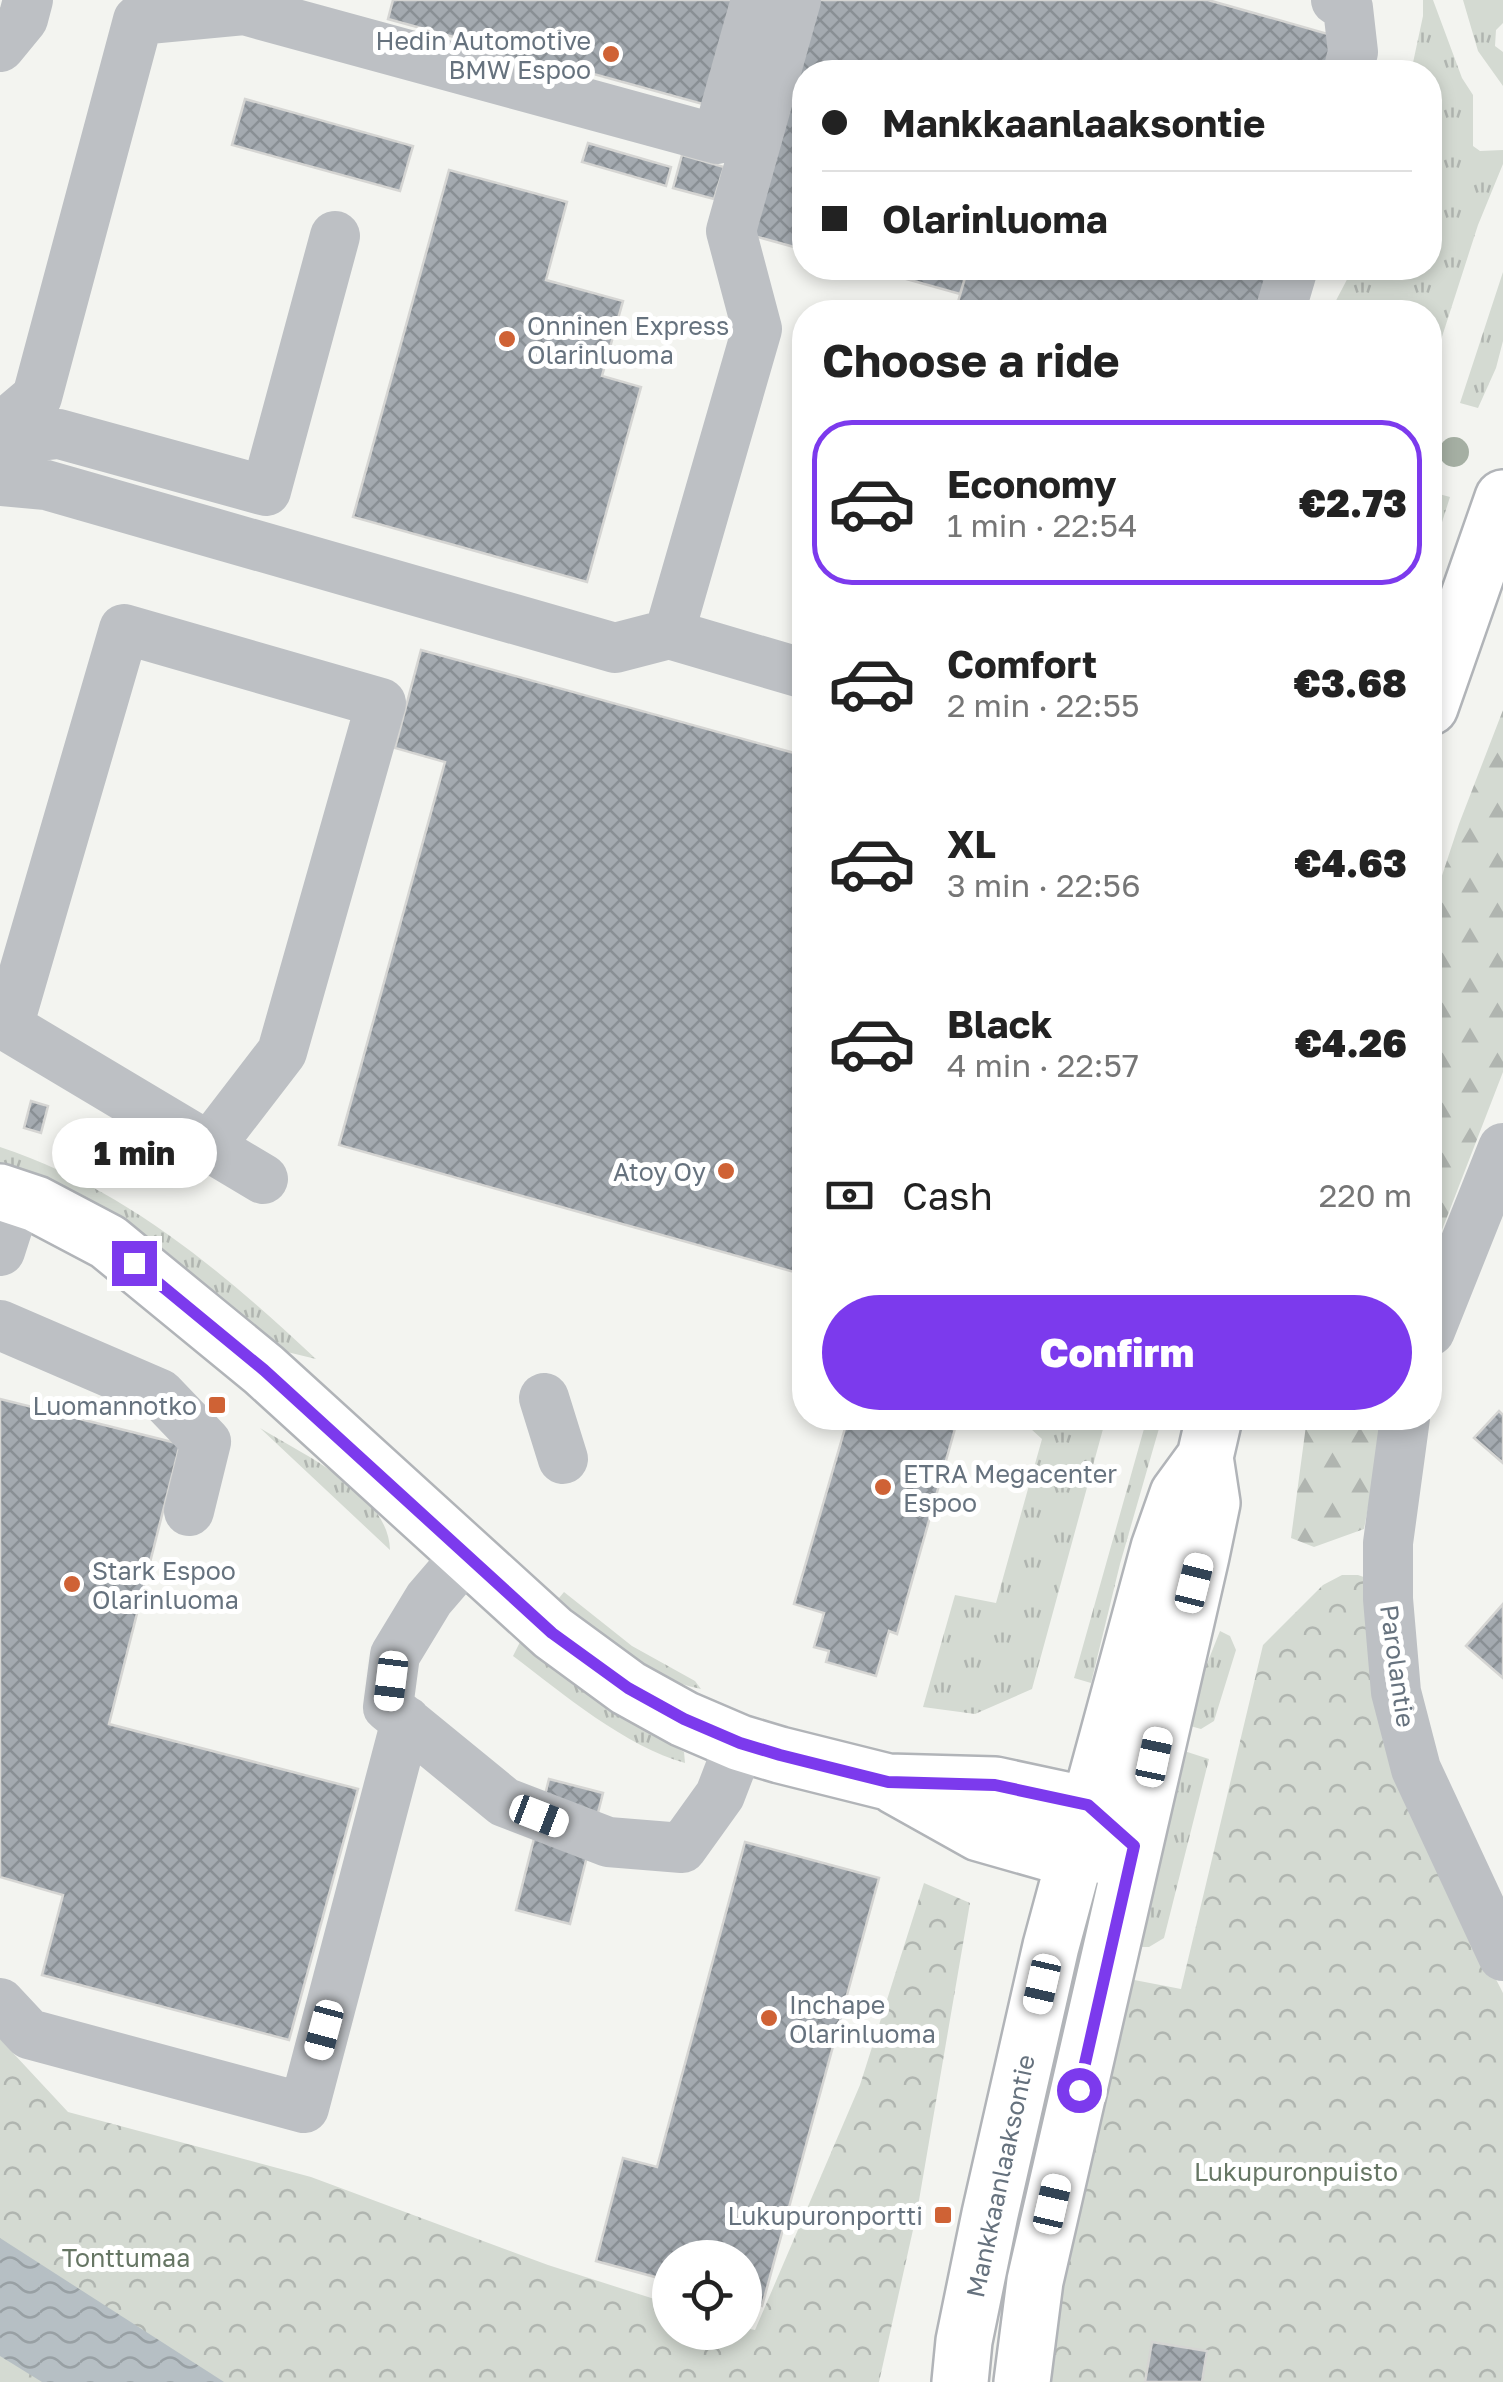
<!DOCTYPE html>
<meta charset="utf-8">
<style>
body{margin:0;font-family:"Golos Text",sans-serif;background:#f6f6f6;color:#222;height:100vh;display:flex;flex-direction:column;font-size:38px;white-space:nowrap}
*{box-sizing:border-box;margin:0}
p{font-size:32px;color:#767676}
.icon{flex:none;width:55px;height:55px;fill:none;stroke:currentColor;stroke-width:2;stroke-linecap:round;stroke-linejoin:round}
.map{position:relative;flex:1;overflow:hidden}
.drawer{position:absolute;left:792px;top:300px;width:650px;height:1130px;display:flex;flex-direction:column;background:#fff;border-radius:40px;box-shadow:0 5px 15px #0003}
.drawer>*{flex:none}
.hud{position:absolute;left:792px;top:60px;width:650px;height:220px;border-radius:40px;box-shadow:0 5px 15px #0003;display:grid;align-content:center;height:220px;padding:0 30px;background:#fff}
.buttons{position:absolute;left:652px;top:2240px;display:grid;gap:20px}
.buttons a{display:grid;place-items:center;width:110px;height:110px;border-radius:50%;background:#fff;box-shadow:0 5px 15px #0003;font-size:50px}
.end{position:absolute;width:45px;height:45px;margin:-22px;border:12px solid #7c3aed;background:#fff;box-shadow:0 0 0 5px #fff}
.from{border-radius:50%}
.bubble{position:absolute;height:70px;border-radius:35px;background:#fff;box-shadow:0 5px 15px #0003;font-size:32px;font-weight:800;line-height:70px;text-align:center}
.car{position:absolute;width:30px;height:60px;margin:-30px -15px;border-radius:12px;box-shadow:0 0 8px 2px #0007;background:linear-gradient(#fff 24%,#345 0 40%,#fff 0 76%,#345 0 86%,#fff 0)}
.hud b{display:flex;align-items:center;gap:35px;height:95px;font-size:38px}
.hud b+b{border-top:2px solid #e0e0e0}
.hud i{width:25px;height:25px;background:#222}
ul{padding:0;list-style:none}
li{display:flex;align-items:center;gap:30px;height:165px;margin:0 20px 15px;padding:0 10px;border:5px solid transparent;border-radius:40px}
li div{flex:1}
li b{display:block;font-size:38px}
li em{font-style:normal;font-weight:800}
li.active{border-color:#7c3aed}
li>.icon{width:90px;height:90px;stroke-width:1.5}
h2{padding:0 30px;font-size:45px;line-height:120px}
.pay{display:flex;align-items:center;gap:25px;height:110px;padding:0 30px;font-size:38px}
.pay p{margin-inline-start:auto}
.button{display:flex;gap:20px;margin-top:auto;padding:20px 30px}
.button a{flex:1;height:115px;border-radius:60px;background:#7c3aed;color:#fff;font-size:40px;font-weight:800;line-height:115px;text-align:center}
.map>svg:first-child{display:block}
</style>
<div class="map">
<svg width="1503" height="2382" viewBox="0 0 1503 2382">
<defs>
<pattern id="grass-tufts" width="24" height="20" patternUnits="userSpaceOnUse" patternTransform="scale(2.5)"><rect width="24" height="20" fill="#d4dad2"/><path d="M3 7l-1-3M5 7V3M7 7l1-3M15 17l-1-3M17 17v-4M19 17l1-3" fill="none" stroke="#b0b5b0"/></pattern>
<pattern id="forest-firs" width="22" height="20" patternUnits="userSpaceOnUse" patternTransform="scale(2.5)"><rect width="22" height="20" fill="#d4dad2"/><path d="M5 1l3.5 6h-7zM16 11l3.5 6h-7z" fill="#b0b5b0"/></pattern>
<pattern id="park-crowns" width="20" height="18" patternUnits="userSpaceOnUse" patternTransform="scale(2.5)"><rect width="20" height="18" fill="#d4dad2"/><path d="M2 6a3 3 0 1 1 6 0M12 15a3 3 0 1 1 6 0" fill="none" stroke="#b0b5b0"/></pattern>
<pattern id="water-waves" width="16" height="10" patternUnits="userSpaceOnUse" patternTransform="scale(2.5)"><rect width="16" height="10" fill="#b6bfc4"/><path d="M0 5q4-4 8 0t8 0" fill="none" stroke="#98a0a4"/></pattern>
<pattern id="building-cross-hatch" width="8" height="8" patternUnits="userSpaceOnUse" patternTransform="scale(2.5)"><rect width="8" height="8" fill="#a4aab0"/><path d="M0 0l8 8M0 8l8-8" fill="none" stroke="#898f94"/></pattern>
</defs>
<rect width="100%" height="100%" fill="#f3f4f0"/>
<!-- grass -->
<path fill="url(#grass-tufts)" d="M1423 0H1433L1462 78 1473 95V146L1480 151 1503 150V164L1478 225 1430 374V312H1330L1353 268H1430V72H1411L1423 16Z
M1463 0H1503V23L1496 30 1495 46 1503 52V86L1478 51Z
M1503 272V341L1496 368 1478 408 1460 403Z
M1432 492 1450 497 1430 560V498Z
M0 1147C124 1188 222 1271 316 1359L283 1351 166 1251 115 1217 27 1174 0 1164Z
M1019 1418H1106L1032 1689 975 1714 923 1707 955 1595 996 1603 1042 1439Z
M1147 1418H1162L1120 1564 1091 1683 1074 1678Z
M260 1428C302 1454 389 1493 390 1550Z
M564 1592 632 1646 695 1681 701 1689C642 1677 602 1637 559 1598Z
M1220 1631 1230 1636 1236 1650 1214 1721 1201 1729 1183 1724Z
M520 1642 600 1703 684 1752 685 1763C626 1747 562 1693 513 1656Z
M1178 1749 1209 1759 1164 1938 1149 1947H1131Z"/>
<!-- forest -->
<path fill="url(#forest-firs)" d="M1503 710V1072L1430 1261V912L1459 824Z
M1307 1418H1385L1364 1529 1314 1547 1291 1538Z"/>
<!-- park -->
<path fill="url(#park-crowns)" d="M1342 1575H1358L1372 1580 1457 1903 1503 1993V2382H1044L1124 1978 1181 1989 1263 1645 1323 1585Z
M924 1883 970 1903 917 2212 879 2382H0V2039L68 2112 311 2177 548 2265 670 2304V2332H745V2328L755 2330 860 2085Z"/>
<!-- water -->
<path fill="url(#water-waves)" d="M0 2238 221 2380 224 2382H42L0 2356Z"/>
<!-- building -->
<path fill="url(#building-cross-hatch)" stroke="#d5d5d3" stroke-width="2.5" d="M393 0H741L710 106 550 62 547 73 495 59 498 49 388 19Z
M813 0H1208L1335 36 1324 72H805V250L747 234Z
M245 99 413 146 400 191 232 145Z
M588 143 671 167 666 186 582 162Z
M682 155 724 167 714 199 673 188Z
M449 170 567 202 546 280 623 301 602 376 641 387 587 582 353 517Z
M867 268H968L960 294Z
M968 268H1270L1257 312H955Z
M421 650 805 756V1275L339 1145 445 762 395 748Z
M31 1101 48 1106 41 1133 24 1128Z
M0 1399 180 1444 109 1724 358 1789 289 2040 42 1975 63 1895 0 1877Z
M1499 1411 1503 1415V1463L1474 1438Z
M848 1418H958L897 1634 889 1631 876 1676 826 1662 829 1651 814 1647 824 1613 794 1604Z
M1503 1604V1678L1466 1646Z
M549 1779 603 1793 570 1924 516 1910Z
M745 1842 879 1878 762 2306 745 2301V2258H670V2281L596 2261 623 2158 657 2167Z
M1152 2342 1207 2351 1202 2382H1145Z"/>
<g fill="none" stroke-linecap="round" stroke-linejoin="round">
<defs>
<path id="major" d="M1430 707 1503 498
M0 1192 36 1204 108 1242 264 1370 553 1633 628 1688 684 1719 740 1743 780 1755 888 1782 995 1785 1088 1805 1134 1846
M895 1786 979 1833 1074 1860 1107 1852
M960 2382 964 2341 990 2214 1051 1946 1159 1548 1178 1494 1205 1457
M1022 2382 1035 2281 1201 1556 1212 1503 1205 1457 1214 1418"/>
</defs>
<!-- major casing -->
<use href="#major" stroke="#b1b4b8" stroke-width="60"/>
<!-- minor -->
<path stroke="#bdc0c4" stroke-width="50" d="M1336 0 1348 8 1353 52 1348 72
M0 47 23 19 28 0
M1280 312 1293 268
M0 428 37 397 138 20 244 10 717 139 756 0
M0 440 59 434 266 491 335 236
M0 481 46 485 615 648 669 634 805 674
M669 634 757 329 731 231 796 0
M0 1022 263 1179
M8 1027 124 629 381 703 282 1052 209 1147
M0 1251 17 1198
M0 1325 160 1394 206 1442 189 1511
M1430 1331 1503 1148
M544 1398 563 1459
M1405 1418 1388 1543V1599L1396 1692 1416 1769 1503 1956
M466 1556 429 1599 395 1655 388 1707 504 1802 608 1842 682 1848 720 1795 740 1743
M0 2003 29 2034 304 2108 406 1721"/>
<!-- major -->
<use href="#major" stroke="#fff" stroke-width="55"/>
</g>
<!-- trees -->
<circle fill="#a5afa3" cx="1454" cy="452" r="15"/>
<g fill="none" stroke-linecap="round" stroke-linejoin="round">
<!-- route -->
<path stroke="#7c3aed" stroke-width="12" d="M134 1263 264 1370 552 1633 628 1688 684 1719 740 1743 780 1755 888 1782 995 1785 1088 1805 1134 1846 1079 2090"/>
</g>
<!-- markers -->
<g fill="#cf6235" stroke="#fff" stroke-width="4">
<circle cx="611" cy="54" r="10"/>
<circle cx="507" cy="339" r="10"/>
<circle cx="726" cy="1171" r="10"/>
<rect x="207" y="1395" width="20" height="20" rx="5"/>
<circle cx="883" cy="1487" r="10"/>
<circle cx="72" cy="1584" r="10"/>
<circle cx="769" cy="2018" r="10"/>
<rect x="933" y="2205" width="20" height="20" rx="5"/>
</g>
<g text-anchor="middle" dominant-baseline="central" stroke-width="10" stroke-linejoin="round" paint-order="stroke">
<!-- poi labels -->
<g font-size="25" fill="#66727e" stroke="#fff" text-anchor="end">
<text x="591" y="40">Hedin Automotive<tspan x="591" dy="29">BMW Espoo</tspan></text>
<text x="527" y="325" text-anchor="start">Onninen Express<tspan x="527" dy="29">Olarinluoma</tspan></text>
<text x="706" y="1171">Atoy Oy</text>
<text x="197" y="1405">Luomannotko</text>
<text x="903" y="1473" text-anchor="start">ETRA Megacenter<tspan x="903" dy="29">Espoo</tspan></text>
<text x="92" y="1570" text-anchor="start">Stark Espoo<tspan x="92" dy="29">Olarinluoma</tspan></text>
<text x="789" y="2004" text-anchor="start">Inchape<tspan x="789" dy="29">Olarinluoma</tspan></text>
<text x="923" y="2215">Lukupuronportti</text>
</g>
<!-- street labels -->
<g font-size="25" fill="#66727e" stroke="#fff">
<text transform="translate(1398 1666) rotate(82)">Parolantie</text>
<text transform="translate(1000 2176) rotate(-78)">Mankkaanlaaksontie</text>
</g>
<!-- park labels -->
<g font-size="25" fill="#667664" stroke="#fff">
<text x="1296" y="2171">Lukupuronpuisto</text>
<text x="126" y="2257">Tonttumaa</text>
</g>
</g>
</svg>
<div class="buttons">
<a><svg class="icon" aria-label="locate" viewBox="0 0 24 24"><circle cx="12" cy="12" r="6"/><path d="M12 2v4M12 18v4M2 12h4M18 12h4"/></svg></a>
</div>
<i class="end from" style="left:1079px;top:2090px"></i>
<i class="end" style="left:134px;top:1263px"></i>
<div class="bubble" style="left:52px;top:1118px;width:165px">1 min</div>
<i class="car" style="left:1194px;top:1583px;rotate:14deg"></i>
<i class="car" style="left:391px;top:1681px;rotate:187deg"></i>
<i class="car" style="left:1154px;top:1757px;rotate:12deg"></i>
<i class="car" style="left:539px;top:1816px;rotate:111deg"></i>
<i class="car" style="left:1042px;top:1984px;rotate:193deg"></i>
<i class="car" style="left:324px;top:2030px;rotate:195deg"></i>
<i class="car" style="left:1052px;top:2204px;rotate:13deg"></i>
<div class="hud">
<b><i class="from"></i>Mankkaanlaaksontie</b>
<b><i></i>Olarinluoma</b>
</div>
<section class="drawer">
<h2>Choose a ride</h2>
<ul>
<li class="active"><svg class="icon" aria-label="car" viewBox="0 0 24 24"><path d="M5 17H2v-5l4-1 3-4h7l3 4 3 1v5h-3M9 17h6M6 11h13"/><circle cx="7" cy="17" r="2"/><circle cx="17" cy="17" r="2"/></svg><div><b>Economy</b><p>1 min · 22:54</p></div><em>€2.73</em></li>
<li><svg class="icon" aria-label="car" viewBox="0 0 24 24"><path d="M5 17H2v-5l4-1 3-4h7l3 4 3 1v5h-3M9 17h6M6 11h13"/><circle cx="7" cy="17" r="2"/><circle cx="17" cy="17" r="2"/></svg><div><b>Comfort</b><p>2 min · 22:55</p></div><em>€3.68</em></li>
<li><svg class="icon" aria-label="car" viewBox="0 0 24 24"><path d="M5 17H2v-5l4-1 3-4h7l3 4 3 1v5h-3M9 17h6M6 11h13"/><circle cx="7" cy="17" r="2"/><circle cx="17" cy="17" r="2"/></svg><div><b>XL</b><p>3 min · 22:56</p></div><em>€4.63</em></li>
<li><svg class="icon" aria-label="car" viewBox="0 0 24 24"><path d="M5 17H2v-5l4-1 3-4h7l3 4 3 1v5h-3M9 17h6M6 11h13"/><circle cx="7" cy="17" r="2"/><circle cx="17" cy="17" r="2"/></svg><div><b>Black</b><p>4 min · 22:57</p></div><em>€4.26</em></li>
</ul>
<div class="pay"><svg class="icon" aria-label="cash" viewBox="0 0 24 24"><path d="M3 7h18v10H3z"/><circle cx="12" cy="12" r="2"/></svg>Cash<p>220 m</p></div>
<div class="button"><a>Confirm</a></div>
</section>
</div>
